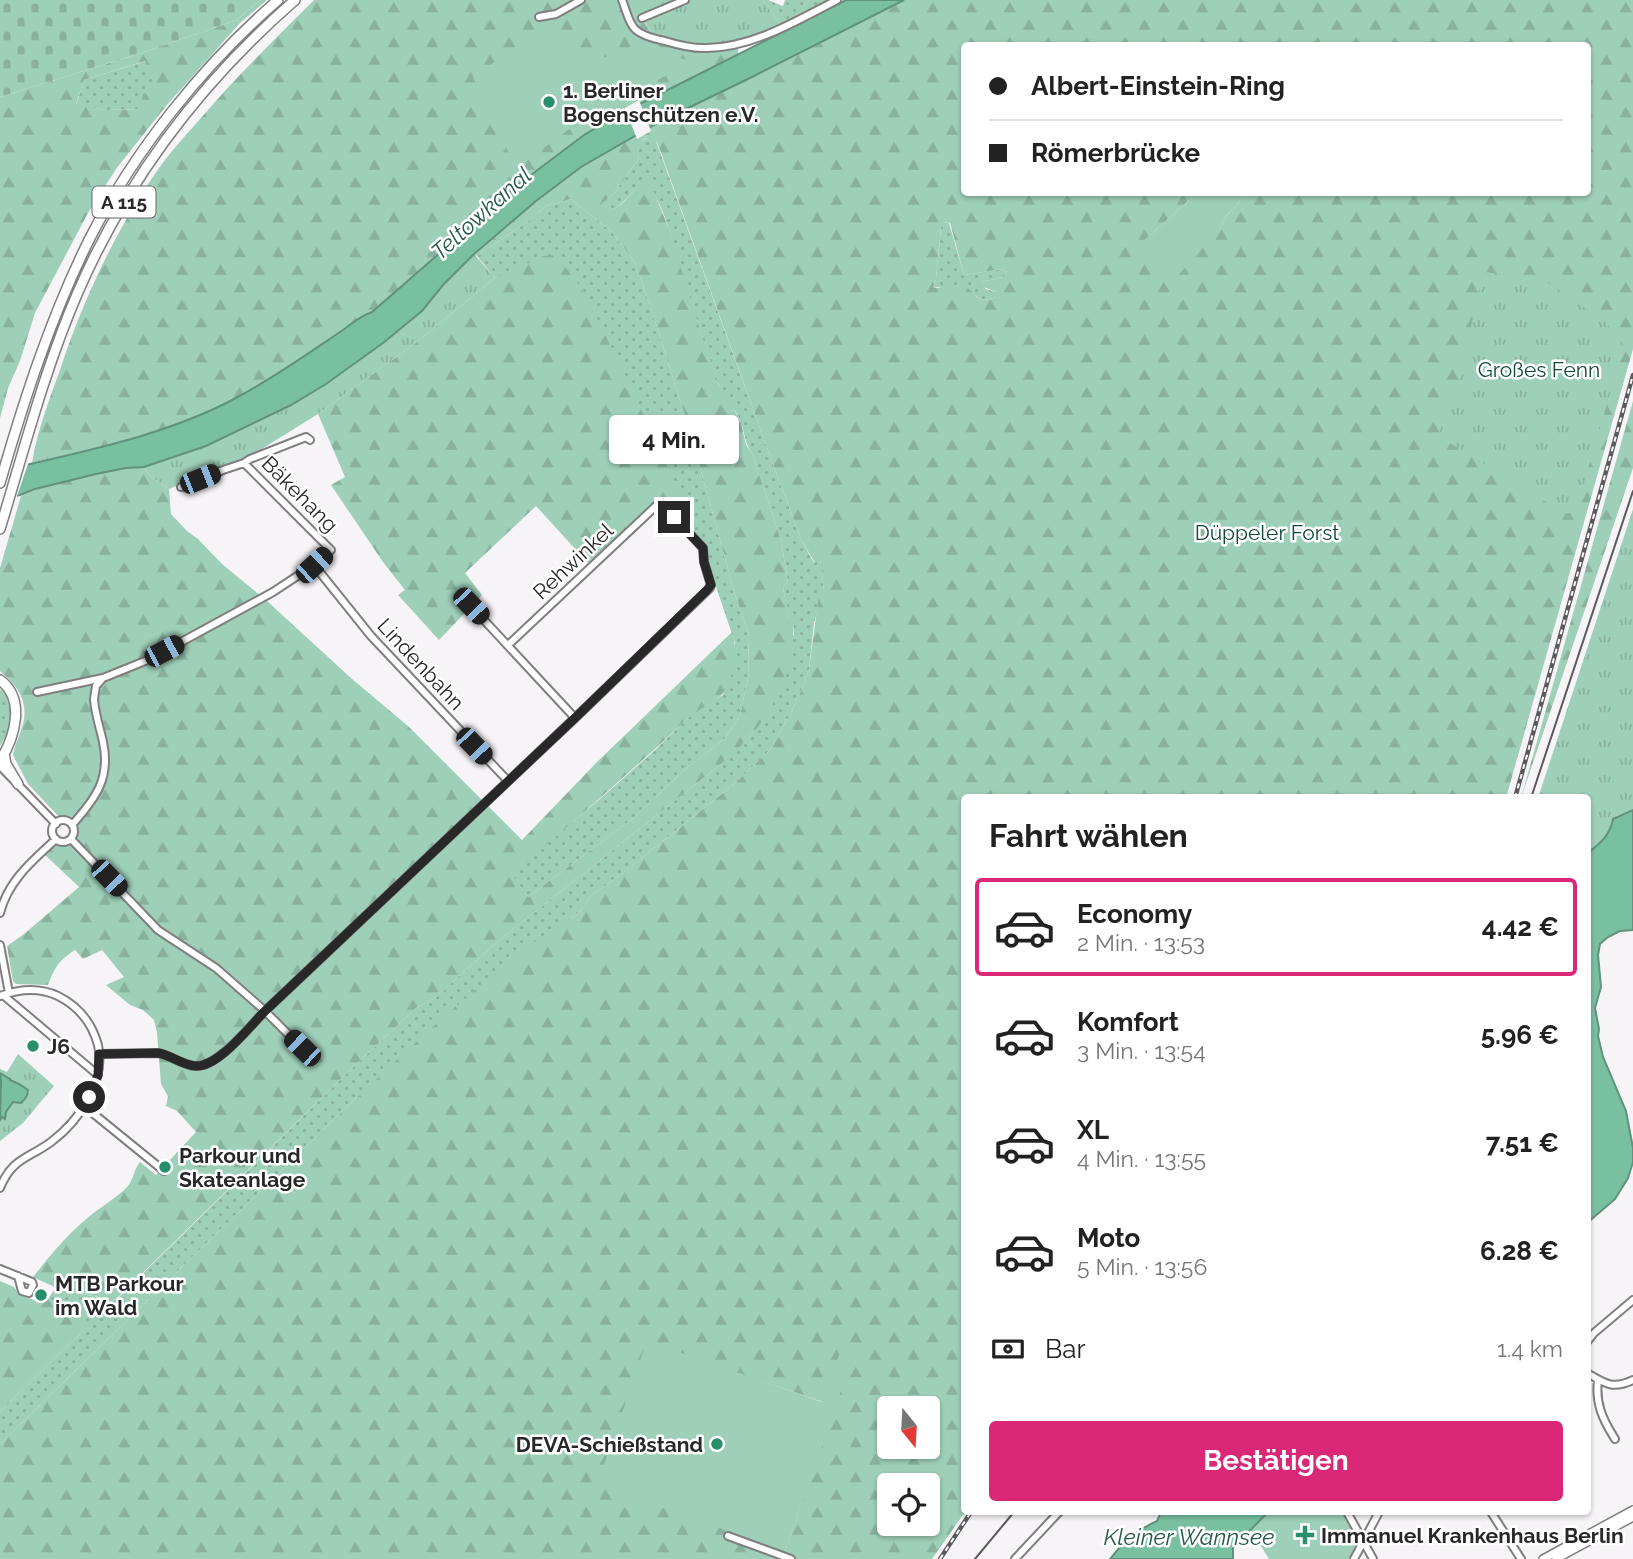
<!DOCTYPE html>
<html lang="de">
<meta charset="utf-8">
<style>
body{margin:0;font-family:Raleway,sans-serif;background:#f2f2f2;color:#222;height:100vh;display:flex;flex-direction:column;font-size:26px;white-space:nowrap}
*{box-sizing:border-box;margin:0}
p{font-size:23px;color:#767676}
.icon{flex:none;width:38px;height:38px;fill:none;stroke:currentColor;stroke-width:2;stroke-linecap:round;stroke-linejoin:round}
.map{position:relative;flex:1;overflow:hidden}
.side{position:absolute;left:961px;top:794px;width:630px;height:721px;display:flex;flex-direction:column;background:#fff;border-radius:7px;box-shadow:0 2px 5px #0004}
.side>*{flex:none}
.top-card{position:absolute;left:961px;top:42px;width:630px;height:154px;border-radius:7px;box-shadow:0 2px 5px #0004;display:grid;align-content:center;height:154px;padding:0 28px;background:#fff}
.needle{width:46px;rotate:162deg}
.fabs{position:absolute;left:877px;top:1396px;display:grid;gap:14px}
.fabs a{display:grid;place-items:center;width:63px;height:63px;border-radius:7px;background:#fff;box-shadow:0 2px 5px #0004;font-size:35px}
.end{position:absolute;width:32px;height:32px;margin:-16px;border:9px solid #292829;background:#fff;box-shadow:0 0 0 4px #fff}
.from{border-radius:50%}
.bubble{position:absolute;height:49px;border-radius:7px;background:#fff;box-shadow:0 2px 5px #0004;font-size:23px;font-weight:700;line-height:49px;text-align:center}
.car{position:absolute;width:21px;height:42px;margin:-21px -10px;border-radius:9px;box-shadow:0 0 5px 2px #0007;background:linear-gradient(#222 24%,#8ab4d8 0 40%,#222 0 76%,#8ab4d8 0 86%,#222 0)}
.top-card b{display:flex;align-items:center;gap:24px;height:66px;font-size:26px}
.top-card b+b{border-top:2px solid #e0e0e0}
.top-card i{width:18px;height:18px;background:#222}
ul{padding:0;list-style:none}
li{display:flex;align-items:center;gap:21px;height:98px;margin:0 14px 10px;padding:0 14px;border:4px solid transparent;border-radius:7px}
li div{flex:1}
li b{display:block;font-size:26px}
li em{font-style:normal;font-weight:700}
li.on{border-color:#db2777}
li>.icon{width:63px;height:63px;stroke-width:1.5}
h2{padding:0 28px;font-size:32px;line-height:84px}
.pay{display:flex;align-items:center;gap:18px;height:77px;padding:0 28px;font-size:26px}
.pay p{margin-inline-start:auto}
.button{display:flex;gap:14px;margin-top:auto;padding:14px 28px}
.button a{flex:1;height:80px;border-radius:7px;background:#db2777;color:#fff;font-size:28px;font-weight:700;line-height:80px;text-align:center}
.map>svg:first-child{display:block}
</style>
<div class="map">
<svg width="1633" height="1559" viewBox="0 0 1633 1559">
<defs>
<pattern id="grass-dots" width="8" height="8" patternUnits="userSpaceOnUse" patternTransform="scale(1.75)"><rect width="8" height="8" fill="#9ecfb8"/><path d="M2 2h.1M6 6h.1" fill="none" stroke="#88b29e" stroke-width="1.8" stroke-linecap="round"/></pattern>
<pattern id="forest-firs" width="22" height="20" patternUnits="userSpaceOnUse" patternTransform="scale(1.75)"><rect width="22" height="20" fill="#9ecfb8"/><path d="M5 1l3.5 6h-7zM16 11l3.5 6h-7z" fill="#88b29e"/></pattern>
<pattern id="cemetery-stones" width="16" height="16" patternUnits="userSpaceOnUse" patternTransform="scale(1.75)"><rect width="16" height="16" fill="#9ecfb8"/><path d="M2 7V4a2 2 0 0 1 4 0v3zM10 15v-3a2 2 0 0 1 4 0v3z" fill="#88b29e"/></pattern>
<pattern id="park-tufts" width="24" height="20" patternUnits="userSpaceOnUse" patternTransform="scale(1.75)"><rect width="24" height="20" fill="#9ecfb8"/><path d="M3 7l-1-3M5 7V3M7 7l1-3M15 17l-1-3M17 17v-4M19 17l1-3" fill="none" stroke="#88b29e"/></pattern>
</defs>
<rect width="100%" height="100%" fill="#f7f4f7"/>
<!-- grass -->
<path fill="url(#grass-dots)" d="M763 0H768L783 6 785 0H832L781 25Z
M146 61 156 89 141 109 106 110 76 105 84 80Z
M647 138 656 141 774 467 801 539 814 563 820 559 824 589 814 623 809 669 804 684 790 715 769 751 733 785 628 869 591 896 581 910 568 922 359 1095 0 1444V1412L85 1329 79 1312 48 1299 56 1287 76 1293 116 1300 348 1072 416 1008 435 998 497 942 721 764 753 733 794 634 793 618 789 620 783 587 788 582 781 540 752 453C745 444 745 434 741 423 736 408 723 396 718 381 702 340 690 298 677 257 670 233 663 202 646 183 627 190 625 211 601 212V205L616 191 639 158 635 144Z
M571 199 611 231 634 261 649 302 692 438 734 591 749 636 748 678 740 716 724 739 688 767 632 819 528 897 511 874 608 792 655 750 692 714 723 695 735 643 703 548 502 276 495 278 477 256 526 223 546 206Z
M943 222 949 223 964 275 1001 269 1007 272 1004 277 981 282 986 289 996 292V297C982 302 977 299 969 288L933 287 936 279 941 228Z
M0 689C20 703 12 728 0 746Z"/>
<!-- forest -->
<path fill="url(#forest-firs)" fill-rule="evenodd" d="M260 0H267L240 23 166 106 116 169 88 213 35 313 20 361 8 388 0 418V97L135 55 237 20ZM145 61 156 89 143 94 140 109 106 110 76 104 84 80Z
M314 0H678L641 18 653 35 739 41 738 54 620 114 584 135 563 150 519 184 372 312C358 317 352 324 340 332 307 355 272 378 236 398 173 432 102 446 32 463 37 431 50 398 61 367 84 297 117 228 159 168 172 150 186 135 200 119 236 77 275 39 314 0Z
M904 0H1633V349L1506 798H964L965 1512 932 1559H0V1444L359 1095 449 1012 530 945 566 920 568 922 581 910 591 896 628 869 733 785 769 751 790 715 804 684 809 669 819 594 824 589 820 560 815 563 801 539 774 467 657 142 646 138 636 144 639 158 616 191 601 205V211C625 212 628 190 646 182L654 192 669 229 701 333 719 384 730 401 741 423 746 445 752 453 781 540 788 582 783 587 789 619 793 617C796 659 780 701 753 733 743 744 732 754 721 764L497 942 435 998 416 1008 348 1072 115 1300 61 1290 33 1277C49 1257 65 1237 85 1220 98 1208 116 1199 128 1186 134 1178 134 1169 140 1162L156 1175 196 1132 177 1111 166 1106 168 1096 161 1084 157 1033 154 1020 143 1010 130 1005 106 985 124 977 102 950 83 959 75 950C59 960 55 967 48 985L16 984 13 981 7 946 24 934 79 887 44 854 55 844H73L76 842V823L71 819H61L28 784 13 755C15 744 20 735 23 724 29 701 17 685 0 671V568L21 496C48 483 113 466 144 467L149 475 169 489 171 514 187 531 198 539 222 564 267 601 352 679 408 726 522 840 597 762 732 632C738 650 735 677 723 693 716 703 697 709 688 718 631 772 572 823 512 874L528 897 632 819 688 767 724 739 740 716 748 678 749 636 734 591 692 438 649 302 634 261 611 231 571 199 546 206 526 223 477 256 474 254 536 201 581 167 661 121 748 79ZM964 46H1587V192L1248 193 1226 216 1219 230 1145 240 1198 192H964ZM944 222 950 223 964 275 1001 269 1007 272 1004 277 981 282 979 285 996 292V297C970 306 977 286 960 285 954 284 944 287 937 288L933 287 936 279 941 228ZM647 1342 823 1402 843 1346 854 1351 785 1551ZM889 1409H928V1447H889ZM889 1486H928V1524H889Z
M556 255 579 285 623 370 668 468 690 522 686 530 665 503 658 501 588 563 536 506 465 573 482 595 439 640 398 595 405 590 383 562 331 485 345 477 318 414 418 341 495 278 543 256Z
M1633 401V468L1521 798Z
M0 1281 14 1287 20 1295 42 1303 48 1299 79 1312 87 1320 85 1329 0 1412Z"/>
<!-- cemetery -->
<path fill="url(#cemetery-stones)" d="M0 0H260L237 20 135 55 0 97Z"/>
<!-- park -->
<path fill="url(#park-tufts)" d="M685 0H763L781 25C753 40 716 49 685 44 674 42 663 38 653 35L642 18Z
M474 254 495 278 418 341 318 414 244 460 220 468 169 489 149 475 144 467 206 446 291 405 326 384 383 343 422 311 443 285Z
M1486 272 1547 282 1602 319 1612 329 1623 345V349L1576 510 1566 514 1438 436 1459 381 1479 290Z
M1633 509V810L1617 816C1609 835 1602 841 1587 854V798H1538Z
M18 1054 54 1086 23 1123 0 1141V1069L7 1072Z"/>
<!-- garden -->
<path fill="#9ecfb8" d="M552 17 565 48 598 60 647 40 691 63 589 115 516 168 473 77 540 31V19Z
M1198 192 1248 193 1226 216 1219 230 1171 283 1149 264 1145 240Z
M647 1341 822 1402 843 1345 855 1351 785 1551 597 1485Z
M1268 1512H1343L1360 1541 1349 1559H1269L1251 1530Z"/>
<!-- water -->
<path fill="#79c0a1" stroke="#61927d" stroke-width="2" d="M846 0H904L748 79 661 121 581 167 536 201 474 254 443 285 422 311 383 343 326 384 291 405 206 446 144 467 126 468 96 474 35 489 20 495 0 499V471C79 452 163 437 236 398 272 379 306 355 340 332 352 324 358 317 372 312L519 184 584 135 620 114Z
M1633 810V930L1620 931 1608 937 1600 944 1598 955 1601 987 1595 1008 1599 1029 1598 1036 1603 1057 1626 1111 1633 1148V1162L1628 1178 1615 1199 1587 1223V854C1600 843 1610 836 1613 819Z
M0 1073 10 1079V1080L19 1084 28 1090C28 1096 25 1099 21 1103L13 1102 6 1112 5 1119 2 1117 0 1120 1 1082Z
M1161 1512H1268L1233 1548V1559H1110C1126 1539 1134 1532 1157 1521Z"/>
<!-- pier -->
<path fill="#f7f4f7" d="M639 100 651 131 637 139 625 108Z
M29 461 16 499 0 502V468Z"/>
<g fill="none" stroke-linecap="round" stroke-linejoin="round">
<defs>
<path id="minor" d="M622 0C626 9 628 22 635 29 642 36 655 39 665 41 678 45 692 49 707 48 754 47 796 21 837 0
M539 17 556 14 581 0
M642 18 685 0
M181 487 223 470 244 463 250 459 306 437 310 440
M314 565 371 636 508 781
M471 606 575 718
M37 692 103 678
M0 766 56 824
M52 831a11 11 0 1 1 22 0a11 11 0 1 1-22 0Z
M72 825C95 799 111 779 103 742 100 728 95 714 94 699L96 686 103 678 150 659 273 592 314 565 331 550 244 463
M71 839 158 930 216 968 265 1011 302 1048
M0 913C8 881 32 861 56 839
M0 945 9 993
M3 995 98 1075
M0 996C19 989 39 987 58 996 78 1006 92 1023 98 1045 106 1082 79 1121 51 1142 28 1159 12 1158 0 1188
M99 1054 158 1053C171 1055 182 1065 195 1066 217 1068 250 1026 265 1011L575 718 710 588 711 585 704 562 703 548 663 505H657L508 645
M84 1106 164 1171
M0 1269 32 1282 33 1285 29 1293 22 1291 18 1276
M1587 1342 1594 1333 1633 1300
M1587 1373C1604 1383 1613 1390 1633 1380
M1598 1380C1595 1404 1603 1420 1615 1439
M1347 1512 1373 1559
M1491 1512 1521 1559
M728 1536 791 1559
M1015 1559 1059 1512
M1354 1559 1379 1512"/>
<path id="major" d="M1543 1559 1633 1510
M1556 1559 1633 1517"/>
<path id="highway" d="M0 483C24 400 51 316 90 238 135 150 203 65 278 0
M0 529C24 450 45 368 78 292 128 177 201 82 295 0
M0 680C26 699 15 737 0 761
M4 754 6 764 18 784"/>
</defs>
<!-- minor casing -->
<use href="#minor" stroke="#817e80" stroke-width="10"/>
<!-- major casing -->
<use href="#major" stroke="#817e80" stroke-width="10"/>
<!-- highway casing -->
<use href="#highway" stroke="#817e80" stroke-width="12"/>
<!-- minor -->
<use href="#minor" stroke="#fff" stroke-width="6"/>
<!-- major -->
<use href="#major" stroke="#fff" stroke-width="7"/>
<!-- highway -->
<use href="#highway" stroke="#fff" stroke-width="9"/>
<!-- tram -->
<path stroke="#5b595b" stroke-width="2" d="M1531 798 1633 491
M975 1559 1014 1512"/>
<defs>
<path id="rail" d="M1515 798 1633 375
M940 1559 971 1512"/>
</defs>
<!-- rail casing -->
<use href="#rail" stroke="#5b595b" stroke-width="4.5"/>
<!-- rail -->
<use href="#rail" stroke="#fff" stroke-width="2" stroke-dasharray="5" stroke-linecap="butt"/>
</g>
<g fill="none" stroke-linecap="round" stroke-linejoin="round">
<!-- route -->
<path stroke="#292829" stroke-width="9" d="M89 1097 98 1075 99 1054 158 1053C171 1055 182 1065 195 1066 218 1068 249 1027 265 1011L575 718 707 590 711 585 704 562 703 548 674 517"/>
</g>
<!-- markers -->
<g fill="#298e6a" stroke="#fff" stroke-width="2.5">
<circle cx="549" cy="102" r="7"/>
<circle cx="33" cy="1046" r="7"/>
<circle cx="165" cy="1167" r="7"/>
<circle cx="41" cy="1295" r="7"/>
<circle cx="717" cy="1444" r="7"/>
<path d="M1301.5 1524.5h7v7h7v7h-7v7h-7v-7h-7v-7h7z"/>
</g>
<g text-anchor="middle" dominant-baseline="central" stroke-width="5" stroke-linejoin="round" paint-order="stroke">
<!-- shield labels -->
<rect fill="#fff" stroke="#696869" stroke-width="2" x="92.5" y="186.5" width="63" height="31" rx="5"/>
<g font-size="19" font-weight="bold" fill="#292829">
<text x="124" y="202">A 115</text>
</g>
<!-- poi labels -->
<g font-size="21" font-weight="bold" fill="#292829" stroke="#fff" text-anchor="start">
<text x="563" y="90">1. Berliner<tspan x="563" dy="24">Bogenschützen e.V.</tspan></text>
<text x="47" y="1046">J6</text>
<text x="179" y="1155">Parkour und<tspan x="179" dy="24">Skateanlage</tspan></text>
<text x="55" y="1283">MTB Parkour<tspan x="55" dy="24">im Wald</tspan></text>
<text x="703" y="1444" text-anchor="end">DEVA-Schießstand</text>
<text x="1321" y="1535">Immanuel Krankenhaus Berlin</text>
</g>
<!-- park labels -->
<g font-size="21" fill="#104a36" stroke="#fff">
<text x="1539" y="369">Großes Fenn</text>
<text x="1267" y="532">Düppeler Forst</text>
</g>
<!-- street labels -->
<g font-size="21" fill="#292829" stroke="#fff">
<text transform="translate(300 494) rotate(45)">Bäkehang</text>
<text transform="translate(573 561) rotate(-43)">Rehwinkel</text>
<text transform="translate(421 664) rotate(47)">Lindenbahn</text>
</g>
<!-- water labels -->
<g font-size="23" font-style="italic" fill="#235a44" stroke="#fff">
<text transform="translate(481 213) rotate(-42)">Teltowkanal</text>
<text x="1189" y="1536">Kleiner Wannsee</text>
</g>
</g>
</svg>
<div class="fabs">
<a><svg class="needle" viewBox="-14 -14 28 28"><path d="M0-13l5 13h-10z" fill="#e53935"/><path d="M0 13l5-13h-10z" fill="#767676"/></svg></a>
<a><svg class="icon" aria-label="locate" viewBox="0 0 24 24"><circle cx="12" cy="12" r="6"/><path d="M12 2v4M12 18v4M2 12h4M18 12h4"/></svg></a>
</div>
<i class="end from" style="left:89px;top:1097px"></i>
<i class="end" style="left:674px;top:517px"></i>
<div class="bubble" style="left:609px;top:415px;width:130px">4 Min.</div>
<i class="car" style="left:200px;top:479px;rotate:68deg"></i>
<i class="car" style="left:314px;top:565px;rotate:47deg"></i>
<i class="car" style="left:471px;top:606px;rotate:136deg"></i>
<i class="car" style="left:164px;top:651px;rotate:62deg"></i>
<i class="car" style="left:474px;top:746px;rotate:136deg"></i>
<i class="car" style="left:109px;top:878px;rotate:136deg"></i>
<i class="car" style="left:302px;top:1048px;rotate:314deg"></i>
<div class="top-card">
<b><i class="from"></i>Albert-Einstein-Ring</b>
<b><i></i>Römerbrücke</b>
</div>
<section class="side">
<h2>Fahrt wählen</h2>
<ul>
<li class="on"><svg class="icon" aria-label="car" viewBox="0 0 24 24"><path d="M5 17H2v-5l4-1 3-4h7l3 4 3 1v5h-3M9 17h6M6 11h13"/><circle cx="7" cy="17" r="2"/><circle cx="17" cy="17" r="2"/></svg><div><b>Economy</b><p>2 Min. · 13:53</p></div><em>4.42 €</em></li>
<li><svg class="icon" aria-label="car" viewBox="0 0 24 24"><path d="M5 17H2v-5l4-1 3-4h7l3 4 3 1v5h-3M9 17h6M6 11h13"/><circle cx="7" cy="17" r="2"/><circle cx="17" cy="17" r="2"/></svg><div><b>Komfort</b><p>3 Min. · 13:54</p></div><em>5.96 €</em></li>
<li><svg class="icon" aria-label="car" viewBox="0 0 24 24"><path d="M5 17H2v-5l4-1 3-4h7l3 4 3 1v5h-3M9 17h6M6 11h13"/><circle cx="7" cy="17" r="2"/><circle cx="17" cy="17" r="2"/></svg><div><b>XL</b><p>4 Min. · 13:55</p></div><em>7.51 €</em></li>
<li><svg class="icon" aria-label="car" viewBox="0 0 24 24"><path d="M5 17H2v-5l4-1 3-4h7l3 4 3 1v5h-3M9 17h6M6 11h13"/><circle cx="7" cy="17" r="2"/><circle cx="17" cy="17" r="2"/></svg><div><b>Moto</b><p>5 Min. · 13:56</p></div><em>6.28 €</em></li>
</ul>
<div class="pay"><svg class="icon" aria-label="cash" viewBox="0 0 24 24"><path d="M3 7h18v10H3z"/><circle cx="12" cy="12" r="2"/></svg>Bar<p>1.4 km</p></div>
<div class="button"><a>Bestätigen</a></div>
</section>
</div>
